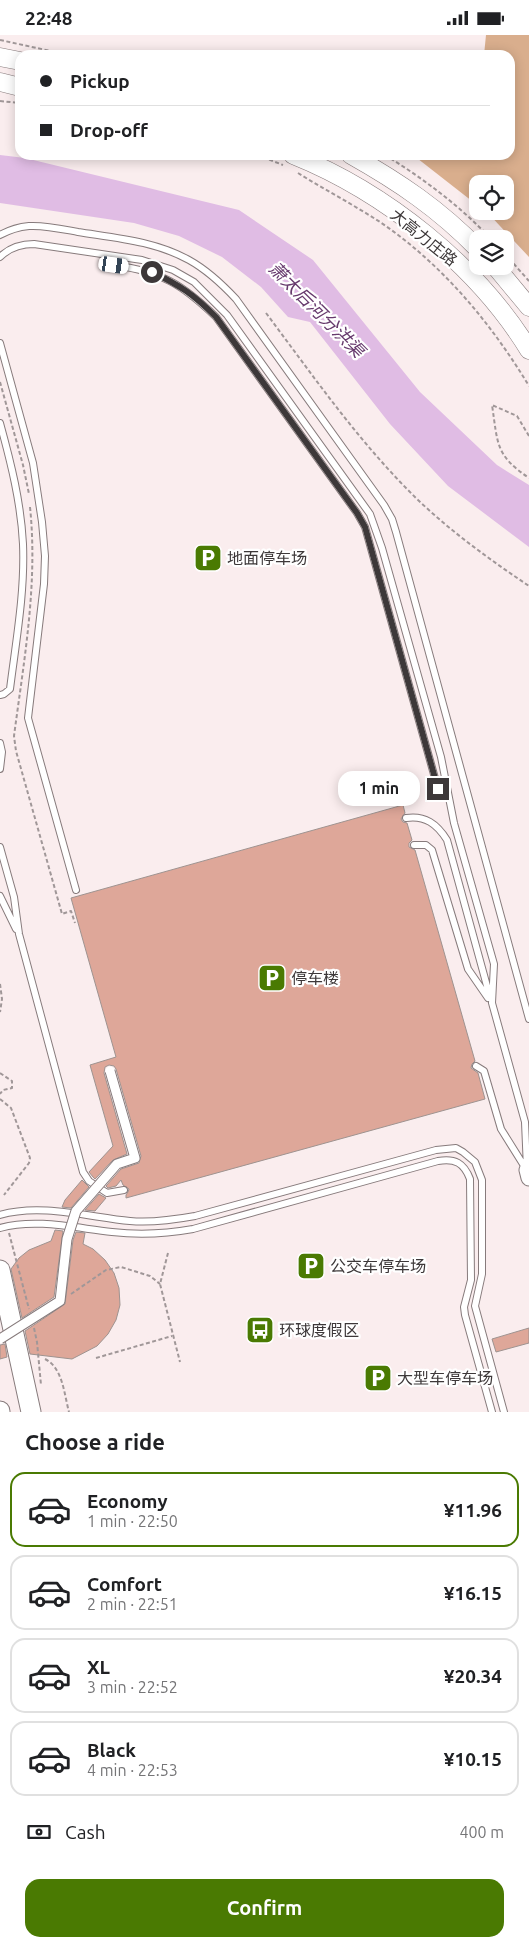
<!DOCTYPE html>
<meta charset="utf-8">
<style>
body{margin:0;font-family:Ubuntu,"Noto Sans SC",sans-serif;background:#f6f6f6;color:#202124;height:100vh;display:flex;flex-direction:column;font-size:19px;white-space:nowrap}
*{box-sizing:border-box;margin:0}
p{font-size:16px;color:#757577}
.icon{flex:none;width:28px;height:28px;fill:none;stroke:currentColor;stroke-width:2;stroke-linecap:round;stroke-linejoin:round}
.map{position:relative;height:1377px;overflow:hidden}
.panel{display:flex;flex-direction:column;background:#fff;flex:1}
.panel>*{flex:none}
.hud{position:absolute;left:15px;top:15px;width:500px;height:110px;border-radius:15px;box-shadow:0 2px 12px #0003;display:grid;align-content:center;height:110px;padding:0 25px;background:#fff}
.controls{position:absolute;left:469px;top:140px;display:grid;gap:10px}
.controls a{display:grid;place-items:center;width:45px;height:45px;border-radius:10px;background:#fff;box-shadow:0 2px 12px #0003;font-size:25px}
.end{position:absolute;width:22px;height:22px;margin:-11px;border:6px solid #3d3839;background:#fff;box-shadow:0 0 0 2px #fff}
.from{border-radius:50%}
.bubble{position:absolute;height:35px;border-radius:15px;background:#fff;box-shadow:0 2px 12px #0003;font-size:16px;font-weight:700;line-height:35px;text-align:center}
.car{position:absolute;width:15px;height:30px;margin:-15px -8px;border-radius:6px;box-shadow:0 0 4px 1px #0007;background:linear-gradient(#fff 24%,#345 0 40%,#fff 0 76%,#345 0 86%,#fff 0)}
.hud b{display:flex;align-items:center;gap:18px;height:48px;font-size:19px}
.hud b+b{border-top:1px solid #e0e0e0}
.hud i{width:12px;height:12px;background:#202124}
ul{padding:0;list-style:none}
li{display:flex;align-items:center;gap:15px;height:75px;margin:0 10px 8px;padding:0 15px;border:2px solid #e0e0e0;border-radius:15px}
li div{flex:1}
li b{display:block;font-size:19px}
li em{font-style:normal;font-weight:700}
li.selected{border-color:#4a7a02}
li>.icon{width:45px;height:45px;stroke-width:1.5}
h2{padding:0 25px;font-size:22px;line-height:60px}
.pay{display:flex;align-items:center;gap:12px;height:55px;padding:0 25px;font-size:19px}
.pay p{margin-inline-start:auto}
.primary-button{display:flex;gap:10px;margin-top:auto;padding:10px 25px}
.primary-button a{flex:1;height:58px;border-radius:15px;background:#4a7a02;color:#fff;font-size:20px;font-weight:700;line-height:58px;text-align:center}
.status{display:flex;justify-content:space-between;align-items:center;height:35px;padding:0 25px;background:#fff;direction:ltr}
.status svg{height:14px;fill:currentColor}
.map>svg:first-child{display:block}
</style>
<div class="status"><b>22:48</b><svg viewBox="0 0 49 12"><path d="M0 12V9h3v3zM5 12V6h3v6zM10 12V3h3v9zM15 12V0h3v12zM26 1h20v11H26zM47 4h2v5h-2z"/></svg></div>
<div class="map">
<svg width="529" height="1377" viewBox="0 0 529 1377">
<rect width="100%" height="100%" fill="#faedee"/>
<!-- forest -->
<path fill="#d9ae8d" d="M486 0H529V222L486 176H505V149H478L477 170 413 120H510V20H484Z"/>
<!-- water -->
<path fill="#e0bce4" d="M0 120 25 123 239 175 313 225 420 357 497 430 529 450V512L448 451 390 389 310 287 288 282 261 252 222 222 179 201 134 188 0 168Z"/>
<!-- building -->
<path fill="#dea799" stroke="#9e9390" d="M403 770 405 778 401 784 403 787 407 788 412 805 409 808V812L415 815 475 1026 472 1029 471 1033 478 1038 485 1064 126 1163V1160L128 1157 129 1154 123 1150 121 1145 116 1151 108 1153 106 1151 121 1134 139 1128 141 1121 116 1034 114 1031 109 1030 105 1032 104 1038 127 1119 113 1125 95 1144 93 1142 89 1137 113 1111 90 1030 116 1022 71 863Z
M82 1145 89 1152 71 1173 62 1172 65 1165Z
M99 1159 106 1163 95 1176 85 1175Z
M55 1195 63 1196 54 1262 22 1283 11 1234 19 1223 29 1215 51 1206Z
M76 1197 85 1198 83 1209 93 1214 105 1225 114 1238 119 1253 120 1270 116 1285 108 1299 97 1311 72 1324 30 1319 25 1296 65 1269 73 1205Z
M529 1293V1308L496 1317 492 1304Z
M5 1309 7 1322 0 1324V1310Z"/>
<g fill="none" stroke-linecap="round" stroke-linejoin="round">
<defs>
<path id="service" d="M0 200C9 195 19 192 29 191 45 190 62 194 78 197 116 203 155 206 189 225 207 235 222 249 236 264L384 470 392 484 396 497C441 659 484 822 529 984
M0 222C10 212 21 209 34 209L142 225 173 235 194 247 227 280 370 479 382 513 441 722 454 788 494 929 492 968 525 1087 527 1134
M114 230C162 237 182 249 216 282L357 478 365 492 438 754
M0 308 33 428 42 487 45 521 44 549 28 683 76 855
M0 388C11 428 21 468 23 509 25 557 16 606 10 654L4 659 0 660
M0 708 2 717 0 734
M406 783C425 780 437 789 447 805L490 962
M414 810H426L432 815 468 934 488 963
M0 812 14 862 19 899 83 1137 89 1146 107 1158 124 1155
M0 861 16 894
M476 1031 484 1036 501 1094 526 1134
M0 1180C40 1168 89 1182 130 1186 152 1188 173 1185 195 1181L436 1115 456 1113 463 1117 475 1127 482 1145V1239L475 1271 504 1377
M0 1193C36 1183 75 1193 112 1197 139 1200 165 1199 193 1194L438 1126C455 1123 464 1128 470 1144L471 1245 464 1272 465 1280 492 1377"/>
<path id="tertiary" d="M527 1135 529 1143"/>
<path id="secondary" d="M0 22 20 26
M0 47 20 52
M293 120C385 157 477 230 529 315
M351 120C399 147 439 174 478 214
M495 231 529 272"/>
<path id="primary" d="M0 1235 31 1377
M0 1376V1377"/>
</defs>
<!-- service casing -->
<use href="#service" stroke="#877b7c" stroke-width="8"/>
<!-- tertiary casing -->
<use href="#tertiary" stroke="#877b7c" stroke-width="17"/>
<!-- secondary casing -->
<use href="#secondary" stroke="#877b7c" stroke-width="19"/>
<!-- primary casing -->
<use href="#primary" stroke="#877b7c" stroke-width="21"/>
<!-- path -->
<path stroke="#a09798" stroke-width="2" stroke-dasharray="4 2.5" stroke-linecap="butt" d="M0 5 69 20
M0 66 20 68
M257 120 283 130
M385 120C424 144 460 171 491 204
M298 138C325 155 354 170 380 187 442 229 491 288 529 351
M505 219 529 246
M266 278C311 338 354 400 407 454 443 491 486 522 529 551
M0 347 23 430 29 459
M529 401 517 381 492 370C498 409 495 420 529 443
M30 472C38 549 24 625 14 701L16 716 62 879 71 876 75 888
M0 949 2 964 0 977
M0 1038 12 1046V1053L3 1055 0 1059
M0 1064 11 1073 30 1123 29 1128 4 1160
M9 1198 29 1274
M168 1218 160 1249 180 1327
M71 1259 106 1235 121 1232 150 1241 160 1249
M34 1293 37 1307 41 1350
M96 1323 172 1301
M45 1324C63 1333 64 1359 69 1377"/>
<!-- service -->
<use href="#service" stroke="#fff" stroke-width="6"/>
<!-- tertiary -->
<use href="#tertiary" stroke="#fff" stroke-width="15"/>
<!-- secondary -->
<use href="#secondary" stroke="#fff" stroke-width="18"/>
<!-- primary -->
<use href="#primary" stroke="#fff" stroke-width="19"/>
<defs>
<path id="pedestrian-bridge" d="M0 1304 60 1266 67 1204 76 1176 117 1129 135 1123 110 1036"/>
</defs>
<!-- pedestrian-bridge casing -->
<use href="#pedestrian-bridge" stroke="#877b7c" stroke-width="11" stroke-linecap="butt"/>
<!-- pedestrian-bridge -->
<use href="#pedestrian-bridge" stroke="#fff" stroke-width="9"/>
</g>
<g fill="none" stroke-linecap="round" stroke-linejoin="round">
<!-- route -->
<path stroke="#3d3839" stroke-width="6" d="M152 237C181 251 193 259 216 282L357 478 365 492 438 754"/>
</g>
<!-- icons -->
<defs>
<symbol id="parking-square" viewBox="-11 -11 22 22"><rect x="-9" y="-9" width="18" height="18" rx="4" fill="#4a7a02" stroke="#fff"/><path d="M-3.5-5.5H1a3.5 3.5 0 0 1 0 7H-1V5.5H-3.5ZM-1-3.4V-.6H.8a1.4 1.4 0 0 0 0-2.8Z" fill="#fff"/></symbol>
<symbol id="bus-square" viewBox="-11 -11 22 22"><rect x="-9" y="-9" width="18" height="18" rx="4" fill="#4a7a02" stroke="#fff"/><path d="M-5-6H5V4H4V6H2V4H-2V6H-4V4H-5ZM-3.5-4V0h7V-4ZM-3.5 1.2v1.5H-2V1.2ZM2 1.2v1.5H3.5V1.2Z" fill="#fff"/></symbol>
</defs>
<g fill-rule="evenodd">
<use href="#parking-square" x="192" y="507" width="32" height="32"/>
<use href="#parking-square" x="256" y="927" width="32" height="32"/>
<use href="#parking-square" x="295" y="1215" width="32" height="32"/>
<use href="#bus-square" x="244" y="1279" width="32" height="32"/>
<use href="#parking-square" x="362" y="1327" width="32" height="32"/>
</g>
<g text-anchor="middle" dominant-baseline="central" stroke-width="4.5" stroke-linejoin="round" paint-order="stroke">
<!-- street labels -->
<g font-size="16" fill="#3d3839" stroke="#fff">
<text transform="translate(424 202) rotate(39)">大高力庄路</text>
</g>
<!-- poi labels -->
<g font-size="16" fill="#3d3839" stroke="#fff" text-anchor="start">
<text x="227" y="523">地面停车场</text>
<text x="291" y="943">停车楼</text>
<text x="330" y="1231">公交车停车场</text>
<text x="279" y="1295">环球度假区</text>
<text x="397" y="1343">大型车停车场</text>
</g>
<!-- water labels -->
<g font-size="18" font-style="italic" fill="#673a6d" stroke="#fff">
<text transform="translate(317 274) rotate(45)">萧太后河分洪渠</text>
</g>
</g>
</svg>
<div class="controls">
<a><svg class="icon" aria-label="locate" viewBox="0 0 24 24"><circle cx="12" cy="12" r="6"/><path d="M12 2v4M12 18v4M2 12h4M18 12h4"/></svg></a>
<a><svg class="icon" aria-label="layers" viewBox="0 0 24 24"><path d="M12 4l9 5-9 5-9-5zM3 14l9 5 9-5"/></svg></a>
</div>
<i class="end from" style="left:152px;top:237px"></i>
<i class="end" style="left:438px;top:754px"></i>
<div class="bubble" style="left:338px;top:736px;width:82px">1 min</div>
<i class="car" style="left:114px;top:230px;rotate:98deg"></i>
<div class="hud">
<b><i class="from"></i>Pickup</b>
<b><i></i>Drop-off</b>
</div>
</div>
<section class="panel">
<h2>Choose a ride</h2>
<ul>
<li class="selected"><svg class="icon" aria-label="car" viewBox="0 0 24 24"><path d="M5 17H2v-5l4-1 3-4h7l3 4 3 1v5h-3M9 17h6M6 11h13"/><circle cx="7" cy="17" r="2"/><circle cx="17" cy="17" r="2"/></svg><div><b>Economy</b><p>1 min · 22:50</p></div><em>¥11.96</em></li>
<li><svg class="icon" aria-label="car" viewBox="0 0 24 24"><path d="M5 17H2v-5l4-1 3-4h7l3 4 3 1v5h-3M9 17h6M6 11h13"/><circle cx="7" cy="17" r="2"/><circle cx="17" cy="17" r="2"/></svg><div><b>Comfort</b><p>2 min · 22:51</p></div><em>¥16.15</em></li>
<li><svg class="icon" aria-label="car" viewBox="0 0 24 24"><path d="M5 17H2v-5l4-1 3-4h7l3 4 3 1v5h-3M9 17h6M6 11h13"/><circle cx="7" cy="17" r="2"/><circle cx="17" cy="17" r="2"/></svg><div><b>XL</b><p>3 min · 22:52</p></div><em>¥20.34</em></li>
<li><svg class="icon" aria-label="car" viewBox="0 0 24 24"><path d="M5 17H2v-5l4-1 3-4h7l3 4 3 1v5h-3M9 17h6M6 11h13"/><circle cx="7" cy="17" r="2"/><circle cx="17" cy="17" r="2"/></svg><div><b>Black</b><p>4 min · 22:53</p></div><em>¥10.15</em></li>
</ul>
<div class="pay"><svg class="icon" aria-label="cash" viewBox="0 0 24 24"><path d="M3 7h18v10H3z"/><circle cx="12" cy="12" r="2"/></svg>Cash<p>400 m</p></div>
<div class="primary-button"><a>Confirm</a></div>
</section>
